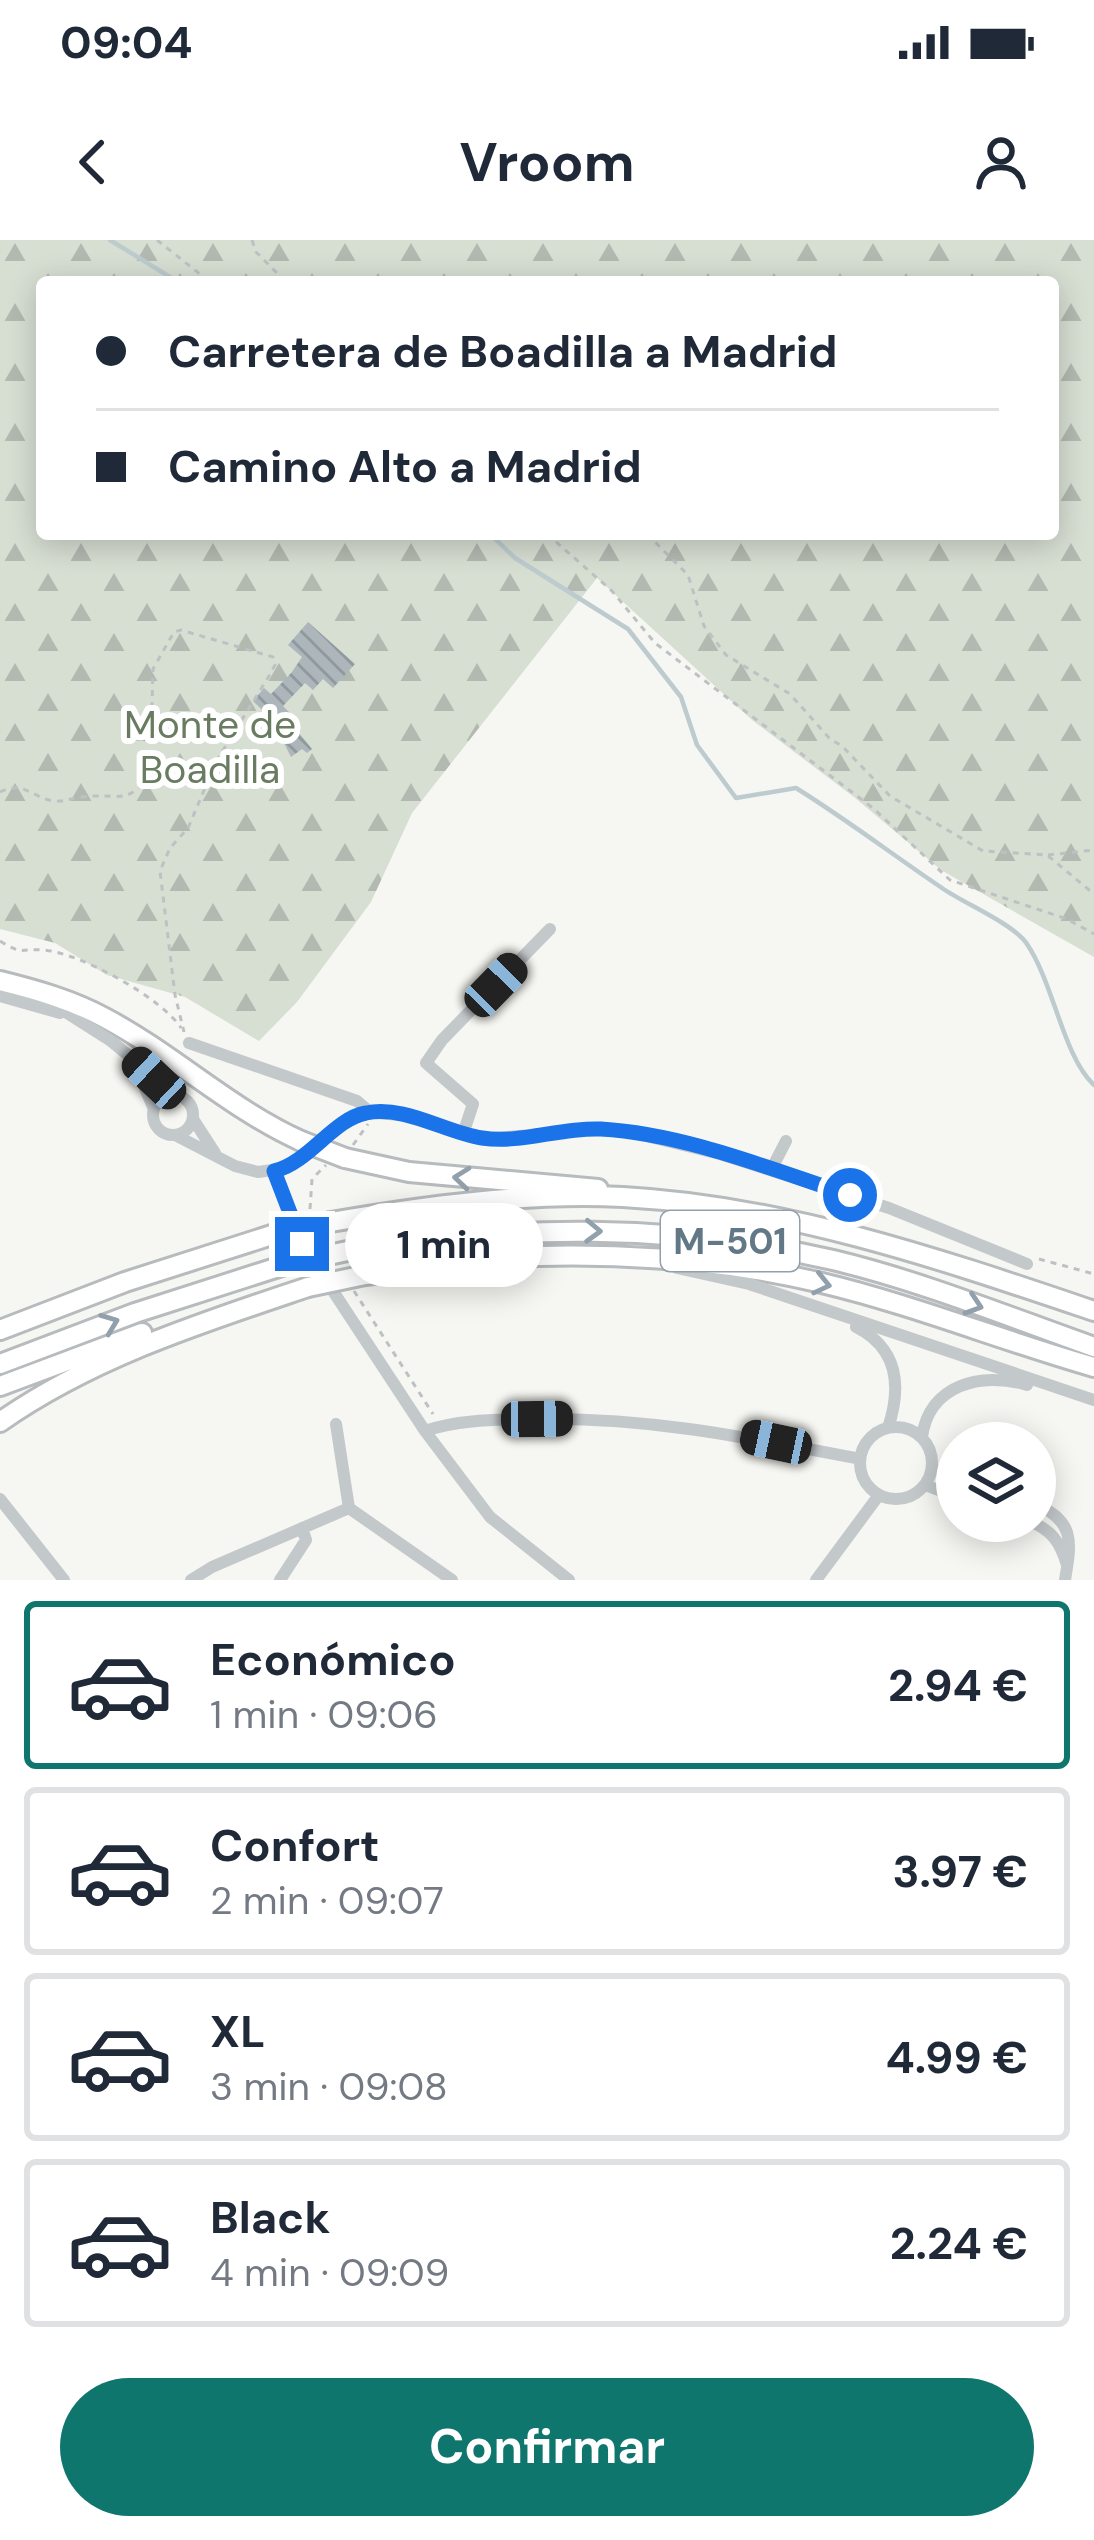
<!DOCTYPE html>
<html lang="es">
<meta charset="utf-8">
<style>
body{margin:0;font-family:"DM Sans",sans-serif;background:#f2f2f3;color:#1f2937;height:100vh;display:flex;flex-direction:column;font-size:45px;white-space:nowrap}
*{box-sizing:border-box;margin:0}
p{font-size:39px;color:#747a83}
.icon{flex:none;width:66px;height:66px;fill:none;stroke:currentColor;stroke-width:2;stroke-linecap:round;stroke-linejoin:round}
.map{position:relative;height:1340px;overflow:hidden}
.drawer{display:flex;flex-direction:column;background:#fff;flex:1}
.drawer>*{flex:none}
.hud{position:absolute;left:36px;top:36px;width:1023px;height:264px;border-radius:12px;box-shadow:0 6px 30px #0003;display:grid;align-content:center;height:264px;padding:0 60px;background:#fff}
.controls{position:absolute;left:936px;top:1182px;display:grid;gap:24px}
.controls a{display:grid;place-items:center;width:120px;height:120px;border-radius:50%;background:#fff;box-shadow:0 6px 30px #0003;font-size:60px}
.end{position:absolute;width:54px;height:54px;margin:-27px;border:15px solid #1a73e8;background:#fff;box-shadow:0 0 0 6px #fff}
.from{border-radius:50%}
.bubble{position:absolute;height:84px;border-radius:42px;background:#fff;box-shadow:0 6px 30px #0003;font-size:39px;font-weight:700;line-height:84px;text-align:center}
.car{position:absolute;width:36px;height:72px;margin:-36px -18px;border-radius:15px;box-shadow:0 0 9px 3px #0007;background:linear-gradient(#222 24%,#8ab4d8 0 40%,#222 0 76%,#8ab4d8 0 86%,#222 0)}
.hud b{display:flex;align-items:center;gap:42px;height:114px;font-size:45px}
.hud b+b{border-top:3px solid #e0e1e3}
.hud i{width:30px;height:30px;background:#1f2937}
ul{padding:21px 0 0;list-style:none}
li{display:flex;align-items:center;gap:36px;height:168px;margin:0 24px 18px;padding:0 36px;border:6px solid #e0e1e3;border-radius:12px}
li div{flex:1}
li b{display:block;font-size:45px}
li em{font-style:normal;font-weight:700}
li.active{border-color:#0f766e}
li>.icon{width:108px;height:108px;stroke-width:1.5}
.primary-button{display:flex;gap:24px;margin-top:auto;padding:24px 60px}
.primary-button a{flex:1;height:138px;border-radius:72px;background:#0f766e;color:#fff;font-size:48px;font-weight:700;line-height:138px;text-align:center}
.status{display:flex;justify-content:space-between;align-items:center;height:84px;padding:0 60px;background:#fff;direction:ltr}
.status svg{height:33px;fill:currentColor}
header{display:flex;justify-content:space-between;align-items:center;height:156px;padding:0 60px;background:#fff;font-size:54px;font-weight:700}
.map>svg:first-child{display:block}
</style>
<div class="status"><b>09:04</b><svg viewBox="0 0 49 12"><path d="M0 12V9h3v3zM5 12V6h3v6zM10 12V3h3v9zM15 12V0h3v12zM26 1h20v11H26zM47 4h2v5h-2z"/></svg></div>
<header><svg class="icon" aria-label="back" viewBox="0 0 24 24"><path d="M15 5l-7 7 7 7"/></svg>Vroom<svg class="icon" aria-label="person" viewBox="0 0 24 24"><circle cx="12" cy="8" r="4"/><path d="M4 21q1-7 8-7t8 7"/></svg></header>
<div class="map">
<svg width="1094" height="1340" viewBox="0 0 1094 1340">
<defs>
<pattern id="forest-firs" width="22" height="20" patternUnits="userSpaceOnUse" patternTransform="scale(3)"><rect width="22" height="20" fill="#d7ded2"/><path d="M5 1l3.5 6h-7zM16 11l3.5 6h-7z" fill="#b2b9b0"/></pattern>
<pattern id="building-back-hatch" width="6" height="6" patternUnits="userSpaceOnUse" patternTransform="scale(3)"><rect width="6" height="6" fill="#adb7bb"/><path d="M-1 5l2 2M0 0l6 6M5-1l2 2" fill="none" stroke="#909a9e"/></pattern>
</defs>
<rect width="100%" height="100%" fill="#f6f6f2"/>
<!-- forest -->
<path fill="url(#forest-firs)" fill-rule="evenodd" d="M0 0H1094V717L941 630 854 557 752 480 597 338 412 573 371 662 297 762 259 801 185 757 107 735 55 703 0 689ZM42 42H1053V294H42Z"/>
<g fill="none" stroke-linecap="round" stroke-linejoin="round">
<!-- stream -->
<path stroke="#bdcbcf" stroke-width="4.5" d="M110 0 178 42
M490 294 515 318 628 389 681 457 697 505 736 558 796 548C846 579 893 615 942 648 963 663 1014 684 1027 704 1054 744 1063 816 1094 845"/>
</g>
<!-- building -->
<path fill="url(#building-back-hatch)" d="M308 382 355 424 333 448 323 439 313 450 305 443 283 466 290 473 286 477 312 509 307 513 302 509 291 517 283 501 289 496 253 461 264 448 271 454 292 432 302 417 288 405Z"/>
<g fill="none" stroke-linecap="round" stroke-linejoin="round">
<defs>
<path id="highway" d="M0 741C36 750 72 760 105 778 173 814 230 869 301 901
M345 918 409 932 598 949
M331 982C424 966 528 952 623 957 786 966 940 1019 1094 1071
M352 1010C514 985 672 983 833 1020 921 1041 1009 1077 1094 1107
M365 1035C407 1030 450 1021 492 1018 600 1011 717 1018 822 1043 914 1065 1003 1101 1094 1127
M0 1090 125 1042 278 993
M0 1124 135 1073 291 1023
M0 1146 142 1093
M0 1182C93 1117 201 1083 308 1047"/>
</defs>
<!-- highway casing -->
<use href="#highway" stroke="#b7bbbe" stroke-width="24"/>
<!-- path -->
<path stroke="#bec1c3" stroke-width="3" stroke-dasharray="6 6" stroke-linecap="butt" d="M157 0 210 42
M252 0 256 12 286 42
M547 294 612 351 655 403 873 568 950 640 1067 679 1094 694
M647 294 688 335 704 386 726 415 790 454 830 499 842 506 890 556 983 611 1047 615 1094 654
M0 552C24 540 32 558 54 561 65 562 72 558 82 557 116 552 128 568 150 533L153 429 174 392 181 390 273 417 275 425 269 436 217 520 188 588 170 608 160 631 175 755 184 792
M1048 615 1094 610
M0 701C24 716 20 708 44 710 80 713 162 758 181 788
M353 905 368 884
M310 969 312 939 326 925
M1039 1019 1094 1034
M354 1051 433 1174"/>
<!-- minor -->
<path stroke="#c3c8cb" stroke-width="12" d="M0 756 60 773
M53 764 111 801 177 855
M189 803 357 861 370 872
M135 825 154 869
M153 875a20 20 0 1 1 40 0a20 20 0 1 1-40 0Z
M193 879 215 913
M463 894 473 864 426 823 442 800 550 689
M175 895 235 926 258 932 287 928 351 879 370 872 408 876 485 899 598 889 634 893 720 914 889 968 1027 1024
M771 930 786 901
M274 931 302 1004 425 1191 490 1277 569 1340
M677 1028 749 1044 1094 1160
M856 1087C898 1108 902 1146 888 1188
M860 1223a36 36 0 1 1 72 0a36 36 0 1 1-72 0Z
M425 1191C460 1179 498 1180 536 1179 649 1177 750 1198 860 1219
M922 1197C929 1145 981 1131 1027 1145
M932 1229 957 1238
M925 1245 957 1257
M0 1259 64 1340
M1035 1264C1076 1281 1071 1303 1065 1340
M349 1268 452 1340
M1029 1281C1052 1290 1060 1302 1067 1325
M191 1340 212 1327 349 1268 336 1184
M280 1340 306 1300 302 1288
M816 1340 879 1255"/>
<!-- highway -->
<use href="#highway" stroke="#fff" stroke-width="18"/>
<defs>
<path id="highway-bridge" d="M301 901 345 918
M278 993 331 982
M291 1023 352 1010
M308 1047 365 1035"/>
</defs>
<!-- highway-bridge casing -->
<use href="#highway-bridge" stroke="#b7bbbe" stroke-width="24" stroke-linecap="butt"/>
<!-- highway-bridge -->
<use href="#highway-bridge" stroke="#fff" stroke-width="18"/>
</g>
<!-- one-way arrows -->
<defs><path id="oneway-chevron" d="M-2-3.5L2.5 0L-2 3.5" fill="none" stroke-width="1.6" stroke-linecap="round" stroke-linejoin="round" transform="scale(3)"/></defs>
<g stroke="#91a0aa">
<use href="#oneway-chevron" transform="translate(462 938) rotate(-174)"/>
<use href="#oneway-chevron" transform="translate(593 991) rotate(2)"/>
<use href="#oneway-chevron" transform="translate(822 1044) rotate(13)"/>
<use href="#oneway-chevron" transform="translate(974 1065) rotate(18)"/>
<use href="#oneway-chevron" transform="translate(110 1083) rotate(-21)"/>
</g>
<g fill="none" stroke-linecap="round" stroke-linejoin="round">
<!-- route -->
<path stroke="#1a73e8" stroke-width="15" d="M302 1004 274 931C310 922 333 879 366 873 405 865 444 892 482 898 521 904 561 887 601 889 685 894 770 929 850 955"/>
</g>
<g text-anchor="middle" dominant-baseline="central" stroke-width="12" stroke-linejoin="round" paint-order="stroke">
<!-- shield labels -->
<rect fill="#fff" stroke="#91a0aa" stroke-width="3" x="661" y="971" width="138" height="60" rx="9"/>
<g font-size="36" font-weight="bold" fill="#627886">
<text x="730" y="1001">M-501</text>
</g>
<!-- park labels -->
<g font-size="39" fill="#697c61" stroke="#fff">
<text x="210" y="484">Monte de<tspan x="210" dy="45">Boadilla</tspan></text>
</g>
</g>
</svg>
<div class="controls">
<a><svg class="icon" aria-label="layers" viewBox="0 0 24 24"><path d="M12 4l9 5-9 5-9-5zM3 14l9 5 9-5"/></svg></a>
</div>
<i class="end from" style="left:850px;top:955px"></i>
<i class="end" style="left:302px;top:1004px"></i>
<div class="bubble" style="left:345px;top:963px;width:198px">1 min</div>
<i class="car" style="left:496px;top:745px;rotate:44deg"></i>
<i class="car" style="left:154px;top:838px;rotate:313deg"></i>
<i class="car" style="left:537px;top:1179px;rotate:89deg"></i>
<i class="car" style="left:776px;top:1202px;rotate:282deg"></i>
<div class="hud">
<b><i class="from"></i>Carretera de Boadilla a Madrid</b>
<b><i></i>Camino Alto a Madrid</b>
</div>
</div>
<section class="drawer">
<ul>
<li class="active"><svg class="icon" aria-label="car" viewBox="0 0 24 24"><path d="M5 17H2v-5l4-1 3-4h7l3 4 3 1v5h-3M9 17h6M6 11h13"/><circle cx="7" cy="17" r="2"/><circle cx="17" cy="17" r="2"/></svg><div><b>Económico</b><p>1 min · 09:06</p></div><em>2.94 €</em></li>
<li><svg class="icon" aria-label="car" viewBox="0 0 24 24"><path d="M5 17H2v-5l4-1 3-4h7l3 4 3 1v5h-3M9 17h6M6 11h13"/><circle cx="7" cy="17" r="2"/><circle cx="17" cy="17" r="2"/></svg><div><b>Confort</b><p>2 min · 09:07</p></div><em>3.97 €</em></li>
<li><svg class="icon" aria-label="car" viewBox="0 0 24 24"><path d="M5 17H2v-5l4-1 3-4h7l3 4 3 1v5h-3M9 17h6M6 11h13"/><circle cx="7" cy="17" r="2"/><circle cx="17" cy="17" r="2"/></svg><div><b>XL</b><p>3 min · 09:08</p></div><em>4.99 €</em></li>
<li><svg class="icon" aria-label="car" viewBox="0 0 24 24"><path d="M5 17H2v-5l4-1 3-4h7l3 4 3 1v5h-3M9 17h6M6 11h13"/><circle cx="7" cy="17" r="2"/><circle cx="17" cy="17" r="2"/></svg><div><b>Black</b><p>4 min · 09:09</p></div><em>2.24 €</em></li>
</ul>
<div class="primary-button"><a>Confirmar</a></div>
</section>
